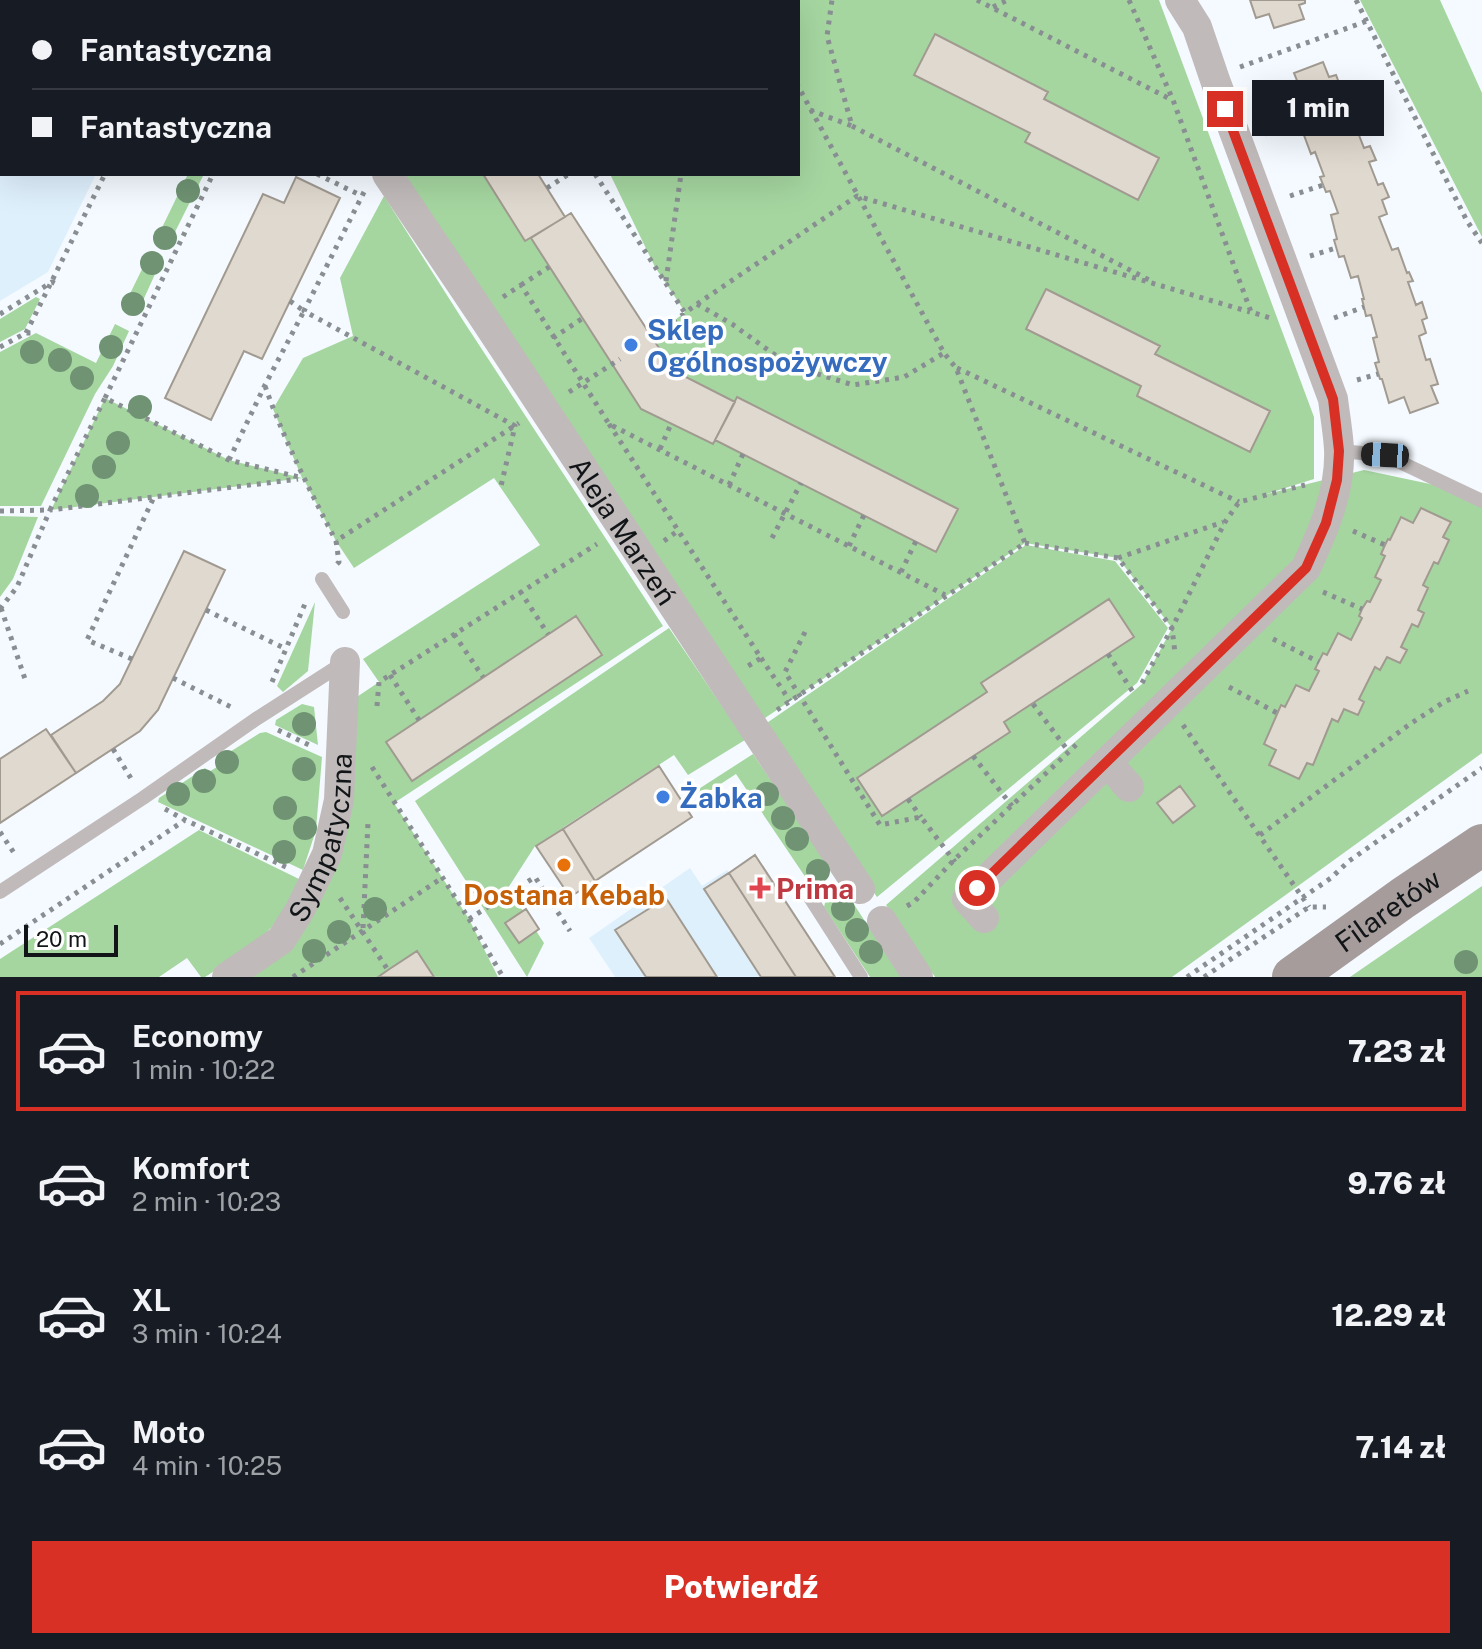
<!DOCTYPE html>
<html lang="pl">
<meta charset="utf-8">
<style>
body{margin:0;font-family:"Public Sans",sans-serif;background:#242831;color:#f1f3f6;height:100vh;display:flex;flex-direction:column;font-size:30px;white-space:nowrap}
*{box-sizing:border-box;margin:0}
p{font-size:26px;color:#9ea1a6}
.icon{flex:none;width:44px;height:44px;fill:none;stroke:currentColor;stroke-width:2;stroke-linecap:round;stroke-linejoin:round}
.map{position:relative;height:977px;overflow:hidden}
.sheet{display:flex;flex-direction:column;background:#171b24;flex:1}
.sheet>*{flex:none}
.guide{position:absolute;left:0px;top:0px;width:800px;height:176px;box-shadow:0 8px 32px #0002;display:grid;align-content:center;height:176px;padding:0 32px;background:#171b24}
.scale{position:absolute;left:24px;bottom:20px;width:94px;box-sizing:border-box;padding-left:8px;border:4px solid #121518;border-top:0;font-size:22px;line-height:28px;white-space:nowrap;color:#121518;-webkit-text-stroke:6px #fff;paint-order:stroke}
.end{position:absolute;width:36px;height:36px;margin:-18px;border:10px solid #d93025;background:#fff;box-shadow:0 0 0 4px #fff}
.from{border-radius:50%}
.bubble{position:absolute;height:56px;border-radius:0px;background:#171b24;box-shadow:0 8px 32px #0002;font-size:26px;font-weight:800;line-height:56px;text-align:center}
.car{position:absolute;width:24px;height:48px;margin:-24px -12px;border-radius:10px;box-shadow:0 0 6px 2px #0007;background:linear-gradient(#222 24%,#8ab4d8 0 40%,#222 0 76%,#8ab4d8 0 86%,#222 0)}
.guide b{display:flex;align-items:center;gap:28px;height:76px;font-size:30px}
.guide b+b{border-top:2px solid #363941}
.guide i{width:20px;height:20px;background:#f1f3f6}
ul{padding:14px 0 0;list-style:none}
li{display:flex;align-items:center;gap:24px;height:120px;margin:0 16px 12px;padding:0 16px;border:4px solid transparent;border-radius:0px}
li div{flex:1}
li b{display:block;font-size:30px}
li em{font-style:normal;font-weight:800}
li.selected{border-color:#d93025}
li>.icon{width:72px;height:72px;stroke-width:1.5}
.action{display:flex;gap:16px;margin-top:auto;padding:16px 32px}
.action a{flex:1;height:92px;border-radius:0px;background:#d93025;color:#fff;font-size:32px;font-weight:800;line-height:92px;text-align:center}
.map>svg:first-child{display:block}
</style>
<div class="map">
<svg width="1482" height="977" viewBox="0 0 1482 977">
<rect width="100%" height="100%" fill="#f4faff"/>
<!-- built -->
<path fill="#dff0fd" d="M0 0H75L79 2H2V174H96L48 272 0 301Z
M690 868 702 886 727 870 796 977H615L589 938Z"/>
<!-- green -->
<path fill="#a5d6a0" d="M522 0H1159L1314 417V479L1263 495 1364 470 1482 495V753L1172 977H935L886 905 1142 684 1172 628 1118 558 1025 543 753 726 387 174H483L525 241 531 238 612 364 658 334 685 312 655 267 610 174H798V2H523Z
M1360 0H1440L1482 93V237Z
M188 174H204L167 248 155 242Z
M384 196 464 322 663 626 394 803 469 919 498 977H228L281 940 314 880 345 705 379 682 363 659 540 545 494 478 354 568 336 541 303 478 51 510 105 398 229 460 302 478 273 409 303 358 353 336 340 278Z
M149 255 161 261 136 316 122 310Z
M36 297 40 299 25 329 0 342V319Z
M115 324 129 331 113 366 95 394 41 506H0V352L36 333 96 363Z
M0 516 38 517 13 579 0 597Z
M1026 545 1115 561 1168 628 1137 683 877 897 758 729Z
M315 602 308 671 283 692 277 686Z
M669 628 745 740 688 775 674 755 535 846 508 888 544 943 527 977 415 801Z
M302 704 314 707 318 745 275 725 276 720Z
M266 732 322 757 316 830 303 870 158 802 159 798 205 768 209 772 220 765 217 760 260 733Z
M753 754 831 869 828 874 815 883 808 881 736 774 699 798 694 792Z
M199 830 299 879C292 894 285 909 275 923 257 946 229 961 205 977H201L187 958 159 977H0V959Z
M1482 886V977H1350Z
M836 892H846L901 977H870L824 907 826 899Z"/>
<!-- building -->
<path fill="#e0d9cf" stroke="#a19a91" stroke-width="2" d="M348 0H405L406 2H350Z
M1250 0H1305V3L1299 5 1304 19 1274 28 1269 14 1256 18Z
M935 34 1048 92 1044 99 1159 158 1138 200 1025 142 1030 133 914 75Z
M1323 62 1329 77 1336 75 1346 101 1341 103 1350 127 1355 125 1364 148 1370 146 1376 160 1369 162 1378 185 1383 183 1389 197 1382 200 1387 214 1379 217 1392 250 1398 248 1407 273 1409 272 1413 281 1408 282 1416 305 1422 302 1427 318 1422 320 1426 333 1419 336 1426 360 1430 359 1438 384 1431 386 1438 403 1410 413 1404 397 1389 403 1382 379H1380L1375 363 1379 362 1373 338 1377 337 1371 315 1366 316 1362 299H1364L1358 276 1351 278 1344 256 1339 257 1334 240 1337 239 1331 215 1338 213 1330 191 1326 192 1320 177 1324 176 1315 152 1311 154 1302 130 1298 131 1294 124 1292 117 1295 115 1286 93 1300 88 1294 73Z
M483 174H538L565 217 525 241Z
M296 177 340 198 262 359 244 351 211 420 165 398 263 194 284 203Z
M571 213 674 371 735 402 713 444 641 409 531 238Z
M1046 289 1160 346 1155 354 1270 411 1250 452 1137 396 1141 386 1026 329Z
M737 397 958 509 936 552 715 440Z
M1421 508 1451 522 1443 537 1449 540 1438 564 1434 562 1423 585 1428 588 1418 610 1424 613 1418 627 1412 624 1401 647 1407 650 1400 663 1387 657 1380 670 1375 667 1359 699 1364 702 1358 715 1344 709 1338 722 1332 719 1313 765 1307 763 1299 779 1269 765 1276 750 1264 744 1281 705 1285 707 1296 685 1309 691 1319 671 1315 669 1323 653 1327 655 1338 633 1351 640 1362 618 1359 616 1362 609 1367 601 1370 602 1381 580 1375 577 1385 556 1381 554 1385 545 1388 539 1390 540 1401 517 1413 523Z
M184 551 225 570 158 710 140 731 76 773 51 735 103 701 120 684Z
M1109 599 1134 637 1004 722 1010 732 882 816 857 778 987 692 981 683Z
M576 616 602 655 412 781 386 742Z
M46 729 76 773 0 823V759Z
M659 766 692 817 595 881 563 829Z
M1180 786 1195 806 1173 823 1157 803Z
M563 829 595 881 570 897 536 846Z
M755 855 835 977H796L729 873Z
M729 873 796 977H761L704 889Z
M666 898 717 977H646L615 930Z
M526 909 539 929 519 943 505 923Z
M417 951 434 977H378L388 970Z"/>
<g fill="none" stroke-linecap="round" stroke-linejoin="round">
<!-- path -->
<path stroke="#898e92" stroke-width="5" stroke-dasharray="4 6" stroke-linecap="butt" d="M482 0 483 2
M752 0 753 2
M977 0 1172 100
M1129 0 1173 100 1251 312 1270 318
M1356 0 1467 221 1482 243
M191 2 192 0
M226 2 227 0
M789 2 796 0
M993 7 1008 0
M1240 67 1367 21
M810 110 852 126 827 36 832 0
M852 126 1153 282
M1265 134 1294 124
M317 174 362 196
M595 174 685 313
M547 188 569 174
M364 192 304 311 515 426 501 486
M1290 196 1323 185
M1310 256 1336 248
M666 281 681 174
M521 285 549 267
M503 297 521 285 609 424 945 595
M697 304 732 324 789 365 853 385 904 377 944 353
M0 314 52 282 58 285
M1334 318 1364 307
M26 333 105 174
M553 338 583 318
M649 340 697 304 857 196 1250 312
M0 347 26 333H36
M957 368 1239 502
M1357 380 1378 374
M265 386C284 440 310 491 336 541
M569 392 620 359
M105 398 213 174
M609 424 761 658 748 666
M660 449 671 424
M229 460 265 385 304 311 290 301
M729 485 743 454
M0 511 50 510 105 398 229 460 303 478
M1353 531 1385 545
M772 538 801 483
M664 541 679 530
M1025 543 1118 558 1172 628 1175 653
M849 546 864 515
M1118 558 1223 522
M337 564 339 562 336 541 519 423
M901 572 916 541
M520 591 548 634
M1323 592 1362 609
M1 608 25 679
M0 609 17 587 50 510 298 479
M206 610 286 649
M805 632 785 672 880 825 921 817 955 862
M454 634 483 677
M1273 639 1319 662
M1108 654 1133 692
M761 658 790 701
M132 659 87 640 154 497
M390 675 419 720
M173 678 233 708
M272 682 307 599
M1142 683 1172 628 1225 522 1239 502 1305 485
M1229 687 1277 713
M1033 704 1069 752
M377 706 379 682 597 544
M777 710 1025 543 956 368 944 353 798 86
M1183 725 1309 907
M278 730 313 747
M113 749 132 780
M973 756 1012 806
M372 767 469 919 503 977
M908 799 921 817
M165 809 185 820
M0 832 16 856
M1260 835 1410 724 1444 702 1468 691
M340 898 388 970
M907 906 914 902 954 860 1077 744
M469 919 535 877 570 931
M363 928 368 822
M0 944 185 820 288 868
M293 977 442 878
M1187 977 1331 878 1349 861 1482 768
M1204 977 1309 907H1326"/>
<!-- lane -->
<path stroke="#c0baba" stroke-width="14" d="M1339 451 1385 455 1482 501
M322 579 343 612
M0 892 143 798 256 719 345 662
M811 899 861 977"/>
<!-- street -->
<g stroke="#c0baba" stroke-width="30">
<path d="M269 0 270 2"/>
<path d="M522 0 523 2"/>
<path id="s1" d="M387 174 480 312 860 889"/>
<path d="M1107 762 1129 787"/>
<path d="M984 918 967 899 1306 568C1323 531 1341 491 1339 449 1338 432 1335 416 1333 399L1215 80 1197 27 1180 0"/>
<path d="M882 921 918 977"/>
<path id="s2" d="M227 977 281 940 300 910 327 854 339 800 345 662"/>
</g>
<!-- secondary -->
<path stroke="#a59c9b" stroke-width="42" id="s3" d="M1293 977 1403 898 1482 845"/>
</g>
<!-- trees -->
<g fill="#6f9373">
<circle cx="188" cy="191" r="12"/>
<circle cx="165" cy="238" r="12"/>
<circle cx="152" cy="263" r="12"/>
<circle cx="133" cy="304" r="12"/>
<circle cx="111" cy="347" r="12"/>
<circle cx="32" cy="352" r="12"/>
<circle cx="60" cy="360" r="12"/>
<circle cx="82" cy="378" r="12"/>
<circle cx="140" cy="407" r="12"/>
<circle cx="118" cy="443" r="12"/>
<circle cx="104" cy="467" r="12"/>
<circle cx="87" cy="496" r="12"/>
<circle cx="304" cy="724" r="12"/>
<circle cx="227" cy="762" r="12"/>
<circle cx="304" cy="769" r="12"/>
<circle cx="204" cy="781" r="12"/>
<circle cx="178" cy="794" r="12"/>
<circle cx="767" cy="794" r="12"/>
<circle cx="285" cy="808" r="12"/>
<circle cx="783" cy="818" r="12"/>
<circle cx="305" cy="828" r="12"/>
<circle cx="797" cy="839" r="12"/>
<circle cx="284" cy="852" r="12"/>
<circle cx="818" cy="871" r="12"/>
<circle cx="375" cy="909" r="12"/>
<circle cx="843" cy="909" r="12"/>
<circle cx="857" cy="930" r="12"/>
<circle cx="339" cy="932" r="12"/>
<circle cx="314" cy="951" r="12"/>
<circle cx="871" cy="952" r="12"/>
<circle cx="1466" cy="962" r="12"/>
</g>
<g fill="none" stroke-linecap="round" stroke-linejoin="round">
<!-- route -->
<path stroke="#d93025" stroke-width="10" d="M977 888 1306 568 1326 523 1337 480 1339 451 1333 399 1225 109"/>
</g>
<!-- markers -->
<g fill="#3f7fe0" stroke="#fff" stroke-width="3">
<circle cx="631" cy="345" r="8"/>
<circle cx="663" cy="797" r="8"/>
</g>
<circle fill="#e8710a" stroke="#fff" stroke-width="3" cx="564" cy="865" r="8"/>
<path fill="#e0444e" stroke="#fff" stroke-width="3" d="M756 876h8v8h8v8h-8v8h-8v-8h-8v-8h8z"/>
<g text-anchor="middle" dominant-baseline="central" stroke-width="7" stroke-linejoin="round" paint-order="stroke">
<!-- shop labels -->
<g font-size="28" font-weight="bold" fill="#366cbe" stroke="#fff" text-anchor="start">
<text x="647" y="329">Sklep<tspan x="647" dy="32">Ogólnospożywczy</tspan></text>
<text x="679" y="797">Żabka</text>
</g>
<!-- street labels -->
<g font-size="28" fill="#121518" stroke="#fff">
<text stroke="none"><textPath href="#s1" startOffset="428">Aleja Marzeń</textPath></text>
<text stroke="none"><textPath href="#s2" startOffset="178">Sympatyczna</textPath></text>
<text stroke="none"><textPath href="#s3" startOffset="116">Filaretów</textPath></text>
</g>
<!-- health labels -->
<g font-size="28" font-weight="bold" fill="#be3a42" stroke="#fff" text-anchor="start">
<text x="776" y="888">Prima</text>
</g>
<!-- food labels -->
<g font-size="28" font-weight="bold" fill="#c56008" stroke="#fff">
<text x="564" y="894">Dostana Kebab</text>
</g>
</g>
</svg>
<div class="scale">20 m</div>
<i class="end from" style="left:977px;top:888px"></i>
<i class="end" style="left:1225px;top:109px"></i>
<div class="bubble" style="left:1252px;top:80px;width:132px">1 min</div>
<i class="car" style="left:1385px;top:455px;rotate:273deg"></i>
<div class="guide">
<b><i class="from"></i>Fantastyczna</b>
<b><i></i>Fantastyczna</b>
</div>
</div>
<section class="sheet">
<ul>
<li class="selected"><svg class="icon" aria-label="car" viewBox="0 0 24 24"><path d="M5 17H2v-5l4-1 3-4h7l3 4 3 1v5h-3M9 17h6M6 11h13"/><circle cx="7" cy="17" r="2"/><circle cx="17" cy="17" r="2"/></svg><div><b>Economy</b><p>1 min · 10:22</p></div><em>7.23 zł</em></li>
<li><svg class="icon" aria-label="car" viewBox="0 0 24 24"><path d="M5 17H2v-5l4-1 3-4h7l3 4 3 1v5h-3M9 17h6M6 11h13"/><circle cx="7" cy="17" r="2"/><circle cx="17" cy="17" r="2"/></svg><div><b>Komfort</b><p>2 min · 10:23</p></div><em>9.76 zł</em></li>
<li><svg class="icon" aria-label="car" viewBox="0 0 24 24"><path d="M5 17H2v-5l4-1 3-4h7l3 4 3 1v5h-3M9 17h6M6 11h13"/><circle cx="7" cy="17" r="2"/><circle cx="17" cy="17" r="2"/></svg><div><b>XL</b><p>3 min · 10:24</p></div><em>12.29 zł</em></li>
<li><svg class="icon" aria-label="car" viewBox="0 0 24 24"><path d="M5 17H2v-5l4-1 3-4h7l3 4 3 1v5h-3M9 17h6M6 11h13"/><circle cx="7" cy="17" r="2"/><circle cx="17" cy="17" r="2"/></svg><div><b>Moto</b><p>4 min · 10:25</p></div><em>7.14 zł</em></li>
</ul>
<div class="action"><a>Potwierdź</a></div>
</section>
